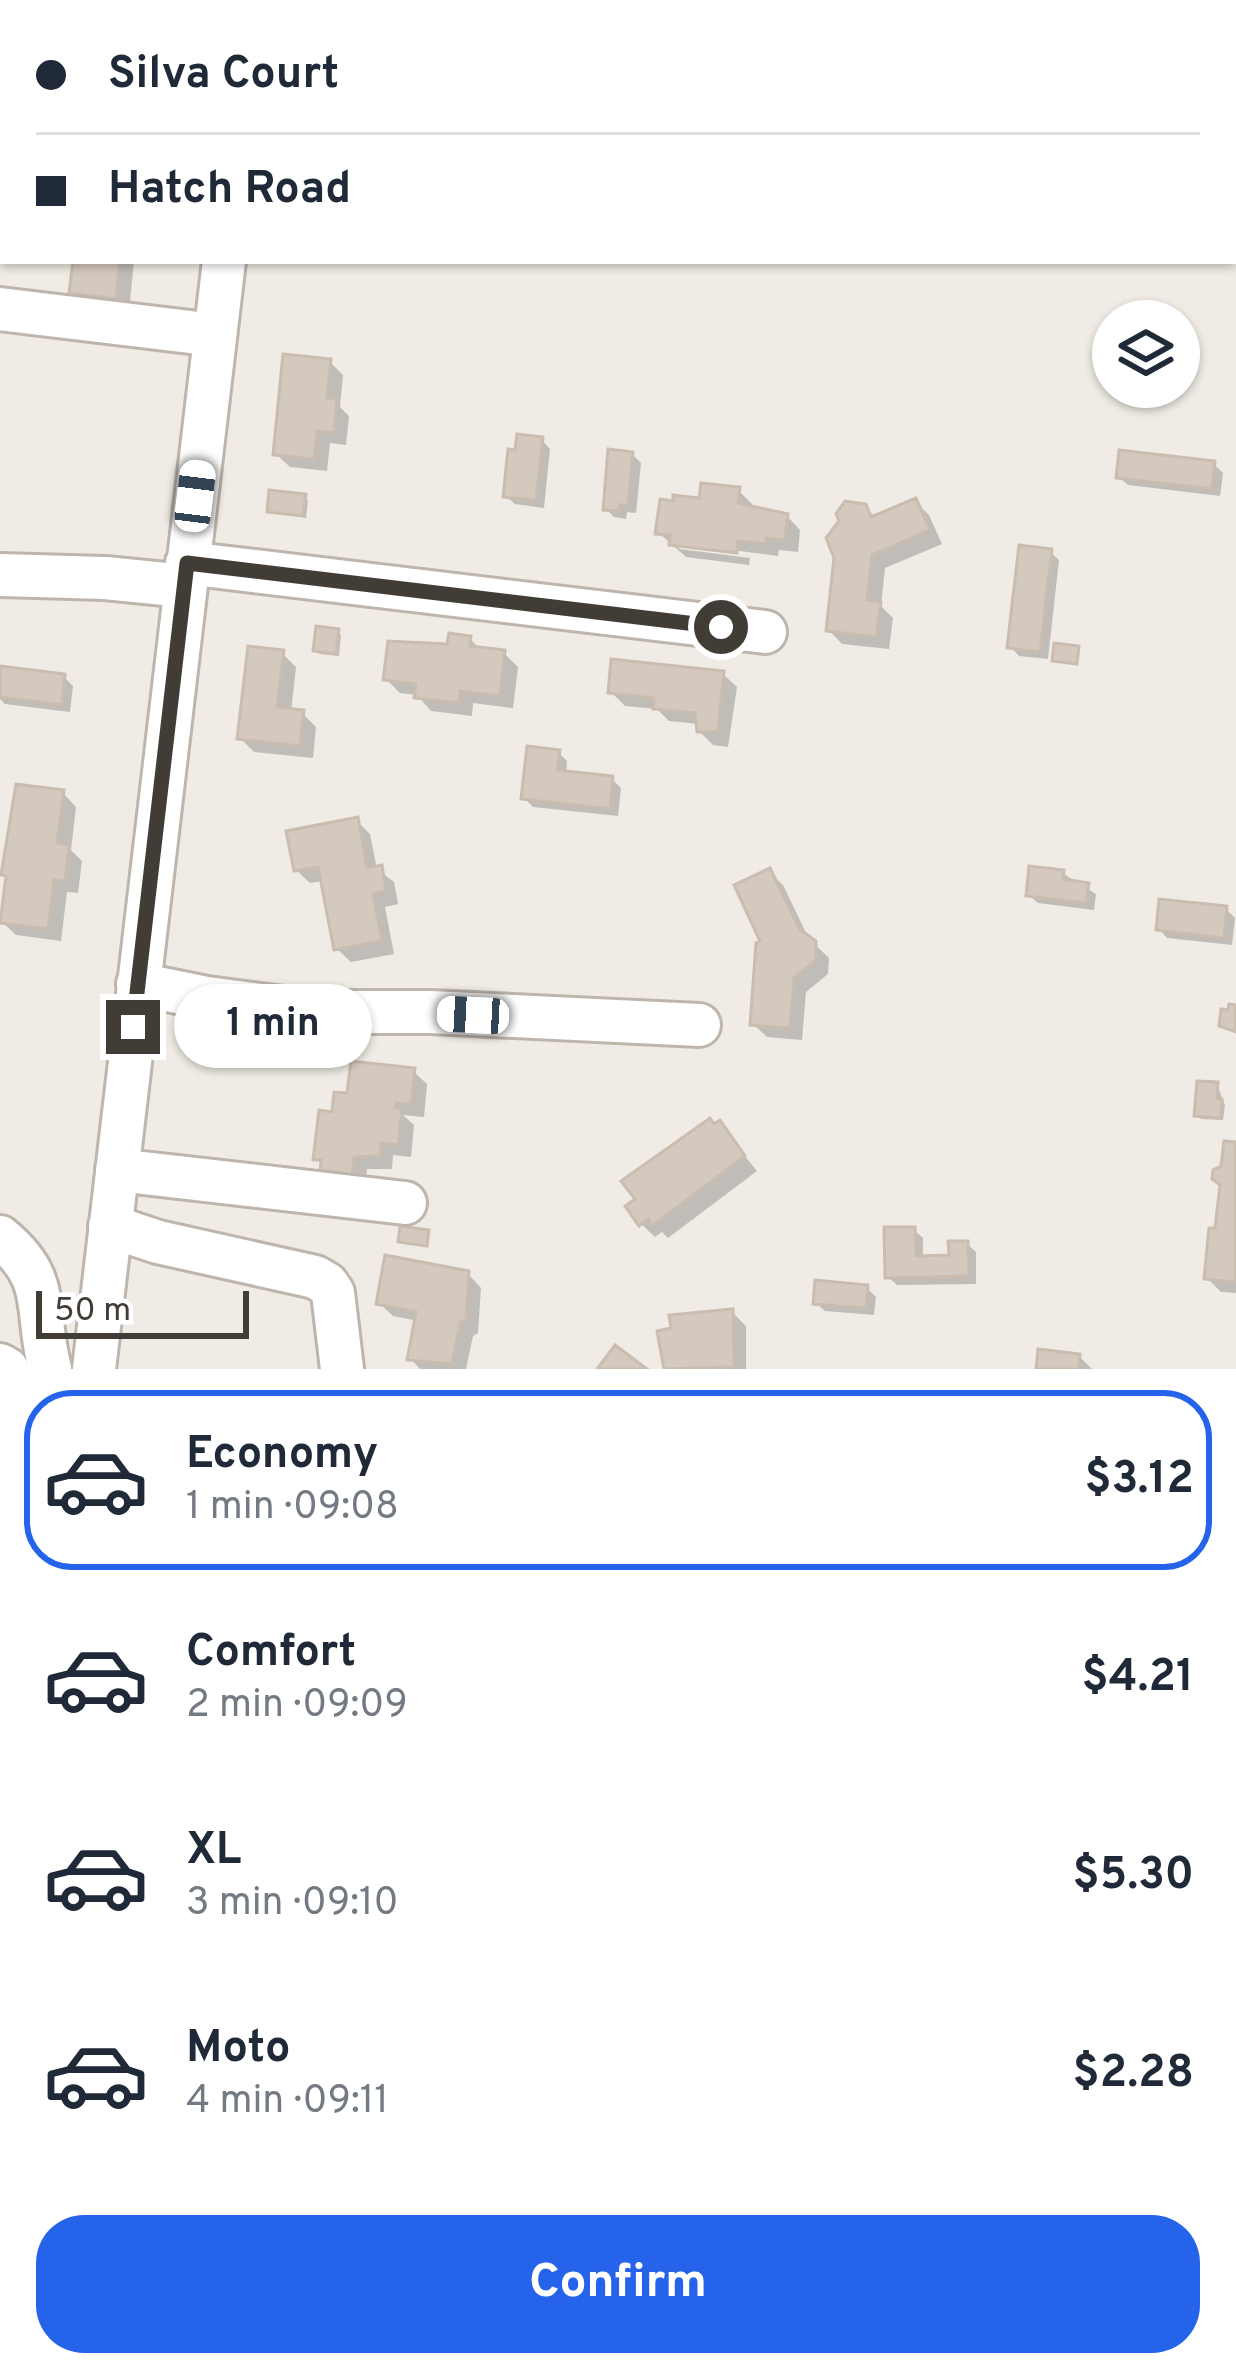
<!DOCTYPE html>
<meta charset="utf-8">
<style>
body{margin:0;font-family:Overpass,sans-serif;background:#f6f6f7;color:#1f2937;height:100vh;display:flex;flex-direction:column;font-size:45px;white-space:nowrap}
*{box-sizing:border-box;margin:0}
p{font-size:39px;color:#747a83}
.icon{flex:none;width:66px;height:66px;fill:none;stroke:currentColor;stroke-width:2;stroke-linecap:round;stroke-linejoin:round}
.map{position:relative;height:1369px;overflow:hidden}
.panel{display:flex;flex-direction:column;background:#fff;flex:1}
.panel>*{flex:none}
.banner{position:absolute;left:0px;top:0px;width:1236px;height:264px;box-shadow:0 3px 9px #0004;display:grid;align-content:center;height:264px;padding:0 36px;background:#fff}
.tools{position:absolute;left:1092px;top:300px;display:grid;gap:24px}
.tools a{display:grid;place-items:center;width:108px;height:108px;border-radius:50%;background:#fff;box-shadow:0 3px 9px #0004;font-size:60px}
.scale{position:absolute;left:36px;bottom:30px;width:213px;box-sizing:border-box;padding-left:12px;border:6px solid #423c36;border-top:0;font-size:33px;line-height:42px;white-space:nowrap;color:#423c36;-webkit-text-stroke:9px #fff;paint-order:stroke}
.end{position:absolute;width:54px;height:54px;margin:-27px;border:15px solid #423c36;background:#fff;box-shadow:0 0 0 6px #fff}
.from{border-radius:50%}
.bubble{position:absolute;height:84px;border-radius:42px;background:#fff;box-shadow:0 3px 9px #0004;font-size:39px;font-weight:700;line-height:84px;text-align:center}
.car{position:absolute;width:36px;height:72px;margin:-36px -18px;border-radius:15px;box-shadow:0 0 9px 3px #0007;background:linear-gradient(#fff 24%,#345 0 40%,#fff 0 76%,#345 0 86%,#fff 0)}
.banner b{display:flex;align-items:center;gap:42px;height:114px;font-size:45px}
.banner b+b{border-top:3px solid #e0e1e3}
.banner i{width:30px;height:30px;background:#1f2937}
ul{padding:21px 0 0;list-style:none}
li{display:flex;align-items:center;gap:36px;height:180px;margin:0 24px 18px;padding:0 12px;border:6px solid transparent;border-radius:48px}
li div{flex:1}
li b{display:block;font-size:45px}
li em{font-style:normal;font-weight:700}
li.current{border-color:#2563eb}
li>.icon{width:108px;height:108px;stroke-width:1.5}
.action{display:flex;gap:24px;margin-top:auto;padding:24px 36px}
.action a{flex:1;height:138px;border-radius:48px;background:#2563eb;color:#fff;font-size:48px;font-weight:700;line-height:138px;text-align:center}
.map>svg:first-child{display:block}
</style>
<div class="map">
<svg width="1236" height="1369" viewBox="0 0 1236 1369">
<rect width="100%" height="100%" fill="#f0ece5"/>
<!-- shadow -->
<path fill="#0003" d="M80 0H135L138 3H80Z
M0 89H3V118L0 115Z
M76 261H134L129 311 86 306 73 292Z
M330 362 343 375 340 407 349 416 346 445 330 443 327 471 290 467 276 454Z
M542 440 550 449 544 508 515 504 506 496Z
M632 454 641 463 636 513 627 512 626 519 614 517 606 509Z
M1214 464 1223 473 1220 496 1128 485 1119 477Z
M738 490 752 504V509L787 516 800 530 798 552 779 550 778 556 673 542 680 549 750 558 749 565 686 557 659 533 702 502Z
M304 497 308 500 306 518 270 511Z
M915 501 929 515 942 544 885 568 881 606 893 618 889 649 842 644 829 630 864 506 876 518Z
M1050 552 1059 560 1048 659 1019 656 1011 647Z
M337 632 341 635 339 656 320 654 316 650Z
M470 639 481 650 504 653 518 667 513 708 473 703 472 716 431 711 417 695 400 693 386 679Z
M282 653 296 667 291 712 302 713 316 727 313 758 254 752 240 738Z
M0 669 64 677 73 686 70 712 5 704 0 699Z
M723 674 737 687 728 747 713 745 699 731V724L669 721 657 709 625 706 611 692Z
M558 752 567 761 566 774 612 779 621 788 618 816 533 807 524 798Z
M63 793 76 807 71 850 82 861 78 893 67 892 61 941 16 935 2 922 8 879 4 874Z
M357 821 370 834 377 869 394 882 398 904 385 907 394 954 351 962 337 949 324 881 310 883 296 870Z
M769 872 783 885 809 939 829 958 828 974 806 992 802 1040 767 1037 753 1024Z
M1062 873 1096 894 1094 910 1038 903 1029 895Z
M1226 909 1235 918 1232 945 1167 938 1159 929Z
M413 1071 427 1084 424 1117 403 1115 414 1125 411 1157 393 1155 392 1169H367L365 1187 337 1184 317 1159 335 1115 349 1096Z
M1217 1085 1225 1105 1223 1120 1201 1119 1198 1115Z
M719 1124 757 1171 668 1238 662 1232 655 1237 641 1224Z
M1236 1145V1293L1221 1292 1207 1278 1217 1232 1224 1168Z
M914 1230 923 1238V1258H952L967 1244 976 1252V1284L897 1285 888 1277Z
M468 1274 481 1288 478 1333 473 1336 466 1369H420L411 1359 418 1321 393 1316 379 1303Z
M867 1288 876 1297 874 1315 825 1311 816 1303Z
M732 1312 746 1326V1369H668L660 1333Z
M1041 1352 1079 1356 1092 1369H1039Z"/>
<!-- building -->
<path fill="#d4c9bf" stroke="#cabdb0" stroke-width="3" d="M73 261H120L116 299 69 293Z
M283 354 331 359 327 398 337 399 334 433 317 431 314 459 273 455Z
M517 434 543 437 536 500 503 497 508 449 515 450Z
M608 449 633 452 628 505H619V511L603 510Z
M1119 450 1215 461 1212 489 1116 478Z
M701 483 740 487 738 503 788 514 785 540 766 538V544L738 541 737 553 669 545 670 535 655 534 660 499 673 501V495L699 498Z
M269 490 306 494 303 516 267 512Z
M916 498 930 530 872 555 867 600 881 602 876 637 826 631 834 558 826 538 839 521 836 514 845 501 866 504 871 517Z
M1019 545 1052 549 1040 652 1007 648Z
M316 626 339 629 336 654 313 651Z
M449 633 471 636 470 646 505 650 500 696 460 691 459 703 414 698 416 684 383 680 388 641 447 644Z
M1054 643 1079 646 1077 664 1052 661Z
M248 646 284 650 277 707 304 710 300 746 237 739Z
M611 659 724 671 718 732H697L695 713 653 709 654 698 608 693Z
M0 666 65 674 62 705 0 697Z
M527 746 560 750 557 770 613 776 610 809 521 799Z
M16 784 64 790 57 843 69 845 65 881 54 880 48 929 0 923 6 876 1 875Z
M358 817 367 868 382 865 386 891 373 894 382 941 334 950 318 867 294 871 286 831Z
M1029 866 1064 870 1063 879 1089 883 1086 903 1026 896Z
M770 868 799 929 816 941V960L794 978 790 1028 750 1025 756 943 760 941 734 885Z
M1159 899 1227 906 1224 938 1156 930Z
M1229 1004 1236 1005V1032L1219 1026 1221 1009 1228 1010Z
M351 1061 415 1068 411 1104 396 1103 395 1108 402 1109 398 1145 381 1143 380 1156 354 1157 352 1175 320 1172 321 1160H313L319 1110 332 1112 334 1092 347 1093Z
M1197 1081 1218 1082 1217 1098 1222 1099 1221 1118 1194 1116Z
M710 1118 714 1124 720 1120 745 1156 652 1226 648 1219 639 1226 625 1206 635 1199 621 1181Z
M1224 1141 1236 1142V1282L1204 1279 1209 1228H1215L1220 1185 1212 1179 1213 1170 1221 1166Z
M400 1226 429 1230 427 1246 398 1242Z
M884 1227H915L916 1256 949 1255 948 1241H968L969 1276 885 1278Z
M385 1255 469 1271 466 1319 460 1323 452 1364 407 1360 416 1312 376 1304Z
M815 1280 868 1285 866 1308 813 1304Z
M733 1309 734 1367 664 1369 657 1331 671 1328 669 1315Z
M615 1345 647 1369H597Z
M1038 1349 1080 1354 1079 1369H1036Z"/>
<g fill="none" stroke-linecap="round" stroke-linejoin="round">
<defs>
<path id="minor" d="M597 0 613 3
M255 3 256 0
M0 309 215 335
M187 563 765 632
M0 575 105 578 185 586
M138 984 207 998 314 1012H430L699 1025
M117 1170 405 1203
M110 1226 158 1242 315 1277 327 1284 333 1293 342 1369
M0 1237C53 1280 34 1310 50 1369
M0 1365 7 1369
M94 1369 224 261"/>
</defs>
<!-- minor casing -->
<use href="#minor" stroke="#beb5ac" stroke-width="48"/>
<!-- minor -->
<use href="#minor" stroke="#fff" stroke-width="42"/>
</g>
<g fill="none" stroke-linecap="round" stroke-linejoin="round">
<!-- route -->
<path stroke="#423c36" stroke-width="15" d="M133 1027 187 563 721 627"/>
</g>
</svg>
<div class="tools">
<a><svg class="icon" aria-label="layers" viewBox="0 0 24 24"><path d="M12 4l9 5-9 5-9-5zM3 14l9 5 9-5"/></svg></a>
</div>
<div class="scale">50 m</div>
<i class="end from" style="left:721px;top:627px"></i>
<i class="end" style="left:133px;top:1027px"></i>
<div class="bubble" style="left:174px;top:984px;width:198px">1 min</div>
<i class="car" style="left:195px;top:496px;rotate:7deg"></i>
<i class="car" style="left:473px;top:1015px;rotate:273deg"></i>
<div class="banner">
<b><i class="from"></i>Silva Court</b>
<b><i></i>Hatch Road</b>
</div>
</div>
<section class="panel">
<ul>
<li class="current"><svg class="icon" aria-label="car" viewBox="0 0 24 24"><path d="M5 17H2v-5l4-1 3-4h7l3 4 3 1v5h-3M9 17h6M6 11h13"/><circle cx="7" cy="17" r="2"/><circle cx="17" cy="17" r="2"/></svg><div><b>Economy</b><p>1 min · 09:08</p></div><em>$3.12</em></li>
<li><svg class="icon" aria-label="car" viewBox="0 0 24 24"><path d="M5 17H2v-5l4-1 3-4h7l3 4 3 1v5h-3M9 17h6M6 11h13"/><circle cx="7" cy="17" r="2"/><circle cx="17" cy="17" r="2"/></svg><div><b>Comfort</b><p>2 min · 09:09</p></div><em>$4.21</em></li>
<li><svg class="icon" aria-label="car" viewBox="0 0 24 24"><path d="M5 17H2v-5l4-1 3-4h7l3 4 3 1v5h-3M9 17h6M6 11h13"/><circle cx="7" cy="17" r="2"/><circle cx="17" cy="17" r="2"/></svg><div><b>XL</b><p>3 min · 09:10</p></div><em>$5.30</em></li>
<li><svg class="icon" aria-label="car" viewBox="0 0 24 24"><path d="M5 17H2v-5l4-1 3-4h7l3 4 3 1v5h-3M9 17h6M6 11h13"/><circle cx="7" cy="17" r="2"/><circle cx="17" cy="17" r="2"/></svg><div><b>Moto</b><p>4 min · 09:11</p></div><em>$2.28</em></li>
</ul>
<div class="action"><a>Confirm</a></div>
</section>
